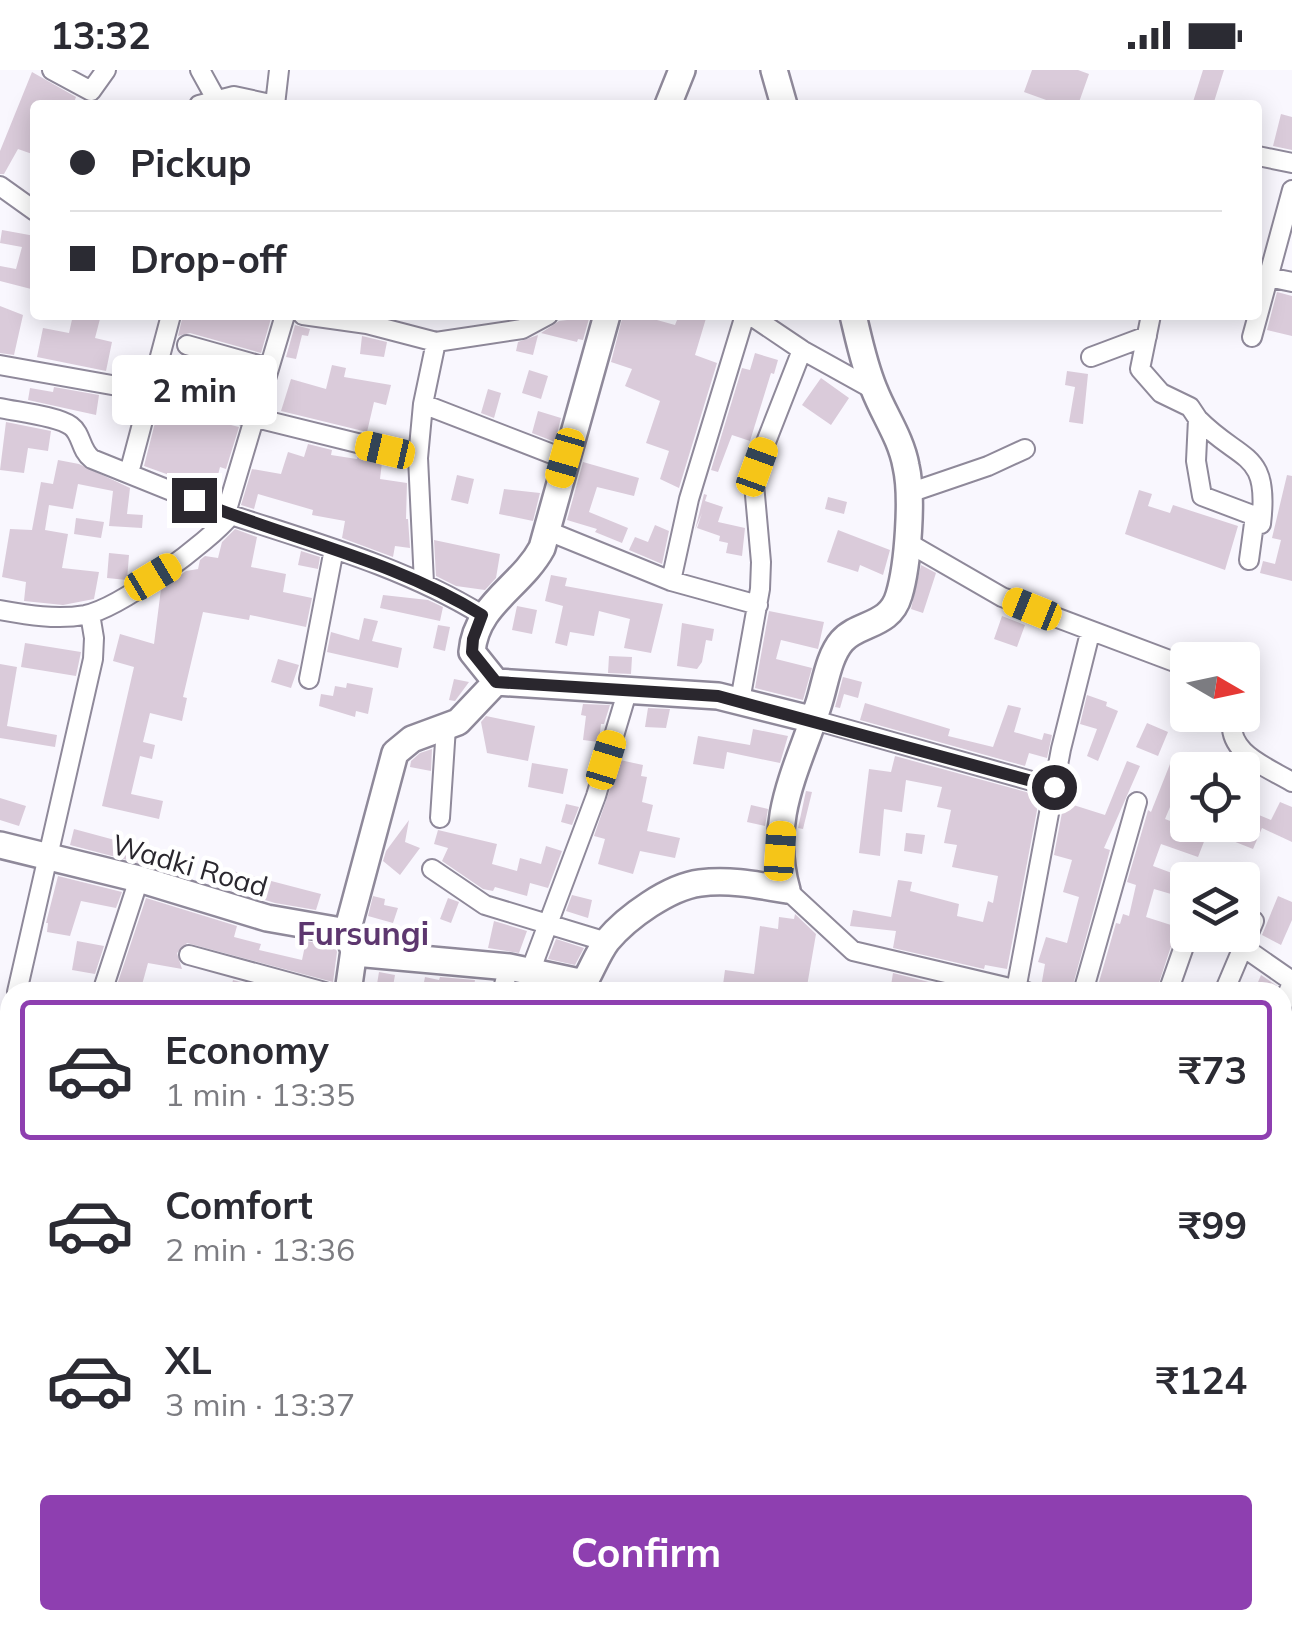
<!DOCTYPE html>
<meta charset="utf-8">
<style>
body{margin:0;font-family:Mulish,sans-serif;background:#f2f2f3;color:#2b2b33;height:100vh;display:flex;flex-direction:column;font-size:38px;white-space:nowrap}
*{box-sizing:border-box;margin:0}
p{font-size:32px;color:#7c7c81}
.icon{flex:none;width:55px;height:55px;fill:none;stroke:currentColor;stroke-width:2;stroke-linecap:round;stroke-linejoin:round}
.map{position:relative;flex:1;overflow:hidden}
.drawer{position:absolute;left:0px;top:912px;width:1292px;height:648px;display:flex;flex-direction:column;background:#fff;border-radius:30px 30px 0 0;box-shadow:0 5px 25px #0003}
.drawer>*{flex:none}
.banner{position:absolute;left:30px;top:30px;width:1232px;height:220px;border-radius:10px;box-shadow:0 5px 25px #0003;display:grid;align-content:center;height:220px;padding:0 40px;background:#fff}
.needle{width:65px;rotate:99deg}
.fabs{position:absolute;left:1170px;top:572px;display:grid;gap:20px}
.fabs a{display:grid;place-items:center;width:90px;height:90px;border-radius:10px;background:#fff;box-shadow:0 5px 25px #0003;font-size:50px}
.end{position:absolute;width:45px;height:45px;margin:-22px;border:12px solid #2a272e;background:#fff;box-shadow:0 0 0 5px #fff}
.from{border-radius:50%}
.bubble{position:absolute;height:70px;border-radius:10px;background:#fff;box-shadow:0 5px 25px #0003;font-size:32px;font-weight:700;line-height:70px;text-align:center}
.car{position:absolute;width:30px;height:60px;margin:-30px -15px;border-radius:12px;box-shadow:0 0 8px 2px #0007;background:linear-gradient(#f5c518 24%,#345 0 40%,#f5c518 0 76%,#345 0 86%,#f5c518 0)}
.banner b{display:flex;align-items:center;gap:35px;height:95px;font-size:38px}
.banner b+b{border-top:2px solid #e1e1e2}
.banner i{width:25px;height:25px;background:#2b2b33}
ul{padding:18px 0 0;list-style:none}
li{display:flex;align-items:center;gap:30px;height:140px;margin:0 20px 15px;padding:0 20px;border:5px solid transparent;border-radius:10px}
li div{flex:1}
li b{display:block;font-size:38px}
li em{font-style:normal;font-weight:700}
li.on{border-color:#8e3fb0}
li>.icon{width:90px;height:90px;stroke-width:1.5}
.button{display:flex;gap:20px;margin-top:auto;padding:20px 40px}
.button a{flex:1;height:115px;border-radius:10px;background:#8e3fb0;color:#fff;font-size:40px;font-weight:700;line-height:115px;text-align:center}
.status{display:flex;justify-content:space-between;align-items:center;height:70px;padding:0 50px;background:#fff;direction:ltr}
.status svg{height:28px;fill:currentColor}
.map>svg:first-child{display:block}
</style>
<div class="status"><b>13:32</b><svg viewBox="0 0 49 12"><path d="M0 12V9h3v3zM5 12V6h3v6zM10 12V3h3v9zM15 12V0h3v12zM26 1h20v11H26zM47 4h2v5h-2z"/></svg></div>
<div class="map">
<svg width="1292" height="1558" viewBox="0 0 1292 1558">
<rect width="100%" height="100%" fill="#f9f7fe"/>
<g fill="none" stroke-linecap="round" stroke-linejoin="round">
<!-- canal -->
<path stroke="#9db3d6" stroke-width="15" d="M1282 1159 1292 1143
M184 1558 204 1550"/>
</g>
<!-- building -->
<path fill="#dacbda" d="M1032 0H1078L1089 4 1078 35H1060L1024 22Z
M1203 0H1224L1213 35H1192Z
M32 2 76 27 73 35H35V85L18 79 4 104H0V81Z
M1281 44 1292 47V80L1273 76Z
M2 160 35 166V220L0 211V196L16 199 22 177 0 173Z
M1277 222 1292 226V266L1267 260Z
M0 236 23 245 14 285 0 283Z
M73 245H101L95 268 112 272 106 301 37 287 43 258 69 263Z
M183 245H272L261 283 190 263 178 266Z
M568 245H590L583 270 578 269 577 272 541 263 559 251 567 250Z
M623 245H639L675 255 679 245H707L695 285 717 293 679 418 660 409 669 381 646 373 660 331 625 316 632 299 611 292Z
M295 255 310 259 308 266 302 265 296 289 286 287Z
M538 265 533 285 516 281 518 272Z
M362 266 387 272 384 287 360 284Z
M755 283 778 290 774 304 771 303 750 371 732 365 718 402 711 400 742 298 750 300Z
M171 292 252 314 246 333 166 313Z
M332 295 346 298 344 307 391 315 386 335 374 332 367 362 281 341 291 309 326 319Z
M529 300 548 306 541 329 522 323Z
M1067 301 1088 304 1083 354 1069 352 1075 317 1065 315Z
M821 308 849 328 831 355 802 335Z
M54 317 99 325 96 345 28 330 30 318 53 322Z
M488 319 501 323 494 348 481 343Z
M159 337 239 357 226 399 220 397 214 421 144 396Z
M538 341 561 348 555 372 532 363Z
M6 352 51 361 48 381 28 378 24 403 0 400Z
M308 374 332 380 331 385 357 389 358 386 382 392 380 409 407 413 406 449H408L410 478 395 476 393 487 342 468 345 451 312 445 313 440 258 424 254 439 241 435 252 399 281 404 288 382 304 387Z
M58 390 79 394 130 418 127 444 143 445 142 458 109 456 113 421 78 414 73 439 49 435 45 460 68 464 62 498 99 502 94 529 63 535 24 531 26 512 2 507 10 459 32 460 41 412 53 414Z
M583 392 639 408 634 426 597 417 589 442 628 458 622 473 595 462 597 459 567 450Z
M457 405 474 409 468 434 451 430Z
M1287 405 1292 406V511L1260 503 1263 491 1275 494 1281 470 1272 468Z
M504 419 540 423 533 451 499 444Z
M1139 420 1152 424 1148 436 1170 443 1173 435 1238 456 1225 500 1125 464Z
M704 424 707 425 705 431 723 437 718 452 745 458 742 486 726 483 728 473 719 471 720 466 697 458 702 443 695 460Z
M828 427 847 432 844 444 825 439Z
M76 448 104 452 101 468 74 464Z
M655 455 669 461 662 494 629 480 635 467 648 472Z
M235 459 257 467 251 497 286 504 283 522 312 528 306 557 250 545 249 550 203 542 183 627 187 628 182 651 150 643 143 672 155 675 152 689 140 686 131 724 163 731 159 749 102 736 134 597 113 591 120 564 154 574 161 519 186 501 198 499 200 490 205 486 218 488 222 472Z
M838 460 890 480 883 505 860 495 858 502 827 492Z
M434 470 500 484 496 508 485 520 456 516 436 506Z
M301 481 320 487 318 499 298 495Z
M109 483 129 485 127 510 107 508Z
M921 495 936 503 923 543 911 539Z
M551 505 567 508 565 516 663 534 651 583 624 578 630 549 599 541 594 566 570 562 567 576 555 573 563 536 545 531Z
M383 525 428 530 443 537 440 551 380 538Z
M517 536 537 540 532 564 512 560Z
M769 541 824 552 818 579 781 570 776 589 812 598 803 630 755 618Z
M1002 546 1025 555 1017 577 994 569Z
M364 548 378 551 372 571 402 578 398 598 327 582 331 562 359 570Z
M682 553 714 559 712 571 706 570 702 592 697 599 677 596Z
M438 555 450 557 445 581 433 578Z
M25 573 81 582 76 606 21 597Z
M609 586 632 587 631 604 608 603Z
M278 589 299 595 291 618 271 612Z
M0 594 17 597 7 656 57 665 55 677 0 668Z
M843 607 862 612 858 628 844 624 840 638 835 637Z
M454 609 469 612 455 631 449 630Z
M347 613 373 618 368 644 356 641 355 647 319 636 321 624 333 626 335 616 346 618Z
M1087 625 1107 632 1106 636 1118 641 1098 691 1087 686 1097 659 1080 654Z
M865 633 950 659 948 666 993 677 1008 635 1021 638 1014 662 1042 670 1044 663 1052 665 1047 688 1029 683 1025 696 860 650Z
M583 634 610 635 604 654H601L599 672 583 670 586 646 581 645Z
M648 638 670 639 666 658 645 657Z
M486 646 535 656 528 691 487 683 481 652Z
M1147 653 1168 662 1158 686 1136 677Z
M753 659 788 666 780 693 727 682 724 699 693 694 698 666 750 675Z
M432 679 431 701 410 697 411 691 420 683Z
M1200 683 1242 697 1245 700H1194Z
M895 686 1037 725 1035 734 1038 735 1007 899 985 895 984 899 893 878 896 861 850 856 853 840 891 847 898 810 912 812 910 821 959 834 957 846 983 852 988 831 993 833 998 806 952 797 957 775 944 773 951 740 937 737 942 717 906 710 902 742 884 739 880 786 859 783 869 699 891 702Z
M1172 689 1188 694 1165 749 1194 760 1186 755H1242V738L1271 750 1280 732 1292 737V772L1262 758 1253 779 1218 765 1217 768 1207 764 1198 787 1161 774 1153 796 1188 809V829L1154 819 1146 847 1171 855 1175 841 1188 844V853L1176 861 1156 922H1135L1099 912 1116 853 1120 854 1123 844 1129 846 1136 815 1127 812 1147 744 1148 740 1151 742Z
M620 690 643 695 641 706 647 707 642 732 653 735 647 761 680 768 675 788 640 781 633 804 598 794 605 769 594 766Z
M1127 691 1140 696 1104 778 1110 780 1071 922 1041 917 1045 894 1038 892 1046 867 1067 873 1079 827 1063 822 1072 790 1054 785 1064 732 1105 745Z
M532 693 568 699 563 724 528 717Z
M806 721 812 722 803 759 798 758Z
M0 728 26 736 19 756 0 750Z
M566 734 579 737 572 755 561 752Z
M751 735 768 739 765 756 747 752Z
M409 750 405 772 420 778 400 805 383 791 386 781Z
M74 759 174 786 169 801 70 775Z
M438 760 497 774 492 794 517 801 520 788 541 794 546 776 562 781 548 818 530 813 527 826 495 817 493 821 483 819 442 791 448 778 434 774Z
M906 763 925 765 922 784 904 781Z
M221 798 321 824 316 840 275 833 217 816Z
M58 806 122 822 116 838 81 831 70 866 47 862 48 853H46Z
M572 825 592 830 588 848 566 841Z
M373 826 385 829 384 835 398 838 393 853 368 846Z
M1278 826 1292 832V850L1281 875 1262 865Z
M146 828 237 856 234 867 261 874 259 880 302 890 306 871 335 876 337 882 333 912 187 873 177 883 182 899 148 893 140 922 117 915Z
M448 828 459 832 451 853 440 849Z
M795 844 816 864 806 922H722L725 900 754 904 760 856 778 859 779 847 794 849Z
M494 851 527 861 519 883 488 878Z
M556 869 584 878 575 895 548 889Z
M77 871 104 876 95 904 72 900Z
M379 902 395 905 392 922 376 920Z
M893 903 929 912 927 922H890Z
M1261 905 1277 916 1274 922 1256 917Z
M425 907 439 910 440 907 475 910 473 922H422Z
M233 910 279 922H230Z"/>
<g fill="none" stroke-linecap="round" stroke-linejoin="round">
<defs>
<path id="street" d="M52 0 91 21 106 0
M200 0 216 29
M199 35 234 26 275 35
M275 35 279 0
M1258 86 1292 93
M0 116 35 141
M1268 207 1292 212
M303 245 367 254 436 272 522 259 548 245
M750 245 802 280 874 320
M1151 245 1140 299 1161 323 1190 337 1198 349 1196 391 1202 426 1255 446 1249 490
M1252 267 1292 120
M187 275 269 298
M1091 287 1147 266
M0 295 151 322 418 388
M423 334 565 389
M0 338C18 342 57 346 71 356 82 364 80 380 92 389L231 445
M1198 349C1241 393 1270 380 1261 454L1259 451
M129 403 171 245
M909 423 988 396 1025 379
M226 443 285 245
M548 461 671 511 758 535
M905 471 1002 527 1188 597
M671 511 689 429 745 245
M424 513 418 388 423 334 436 272
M0 540C28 545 56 550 85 545 120 538 208 473 231 445 316 473 406 498 482 545
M309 609 334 479
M740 631 760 519 761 492 754 414 766 372 802 280
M1233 645C1224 682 1265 696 1292 712
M814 650 1053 717
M440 748 446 657
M432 799 485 835 607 872
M787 820 853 881 1027 922
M1226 865 1292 911
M189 885 325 922
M530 902 596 726 628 619
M1016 920 1061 679 1090 563
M17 922 93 589 94 568 90 544
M102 922 139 809
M502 922 509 897
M1083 922 1137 732
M1168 922 1188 865
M1224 922 1254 851
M1282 936 1292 913
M0 996 10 952
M1282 1031 1292 1036
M1282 1204 1292 1192
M101 1558 114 1550
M308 1558 328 1550"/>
<path id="secondary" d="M774 0 784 35
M668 35 682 0
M496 612 472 582C476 534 521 517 542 478L607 245
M0 775 139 809 267 848 347 862 353 878
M347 862 395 683 412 669 458 652 496 612 718 626 814 650
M354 880 366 884 509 897 584 913C592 899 598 883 607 871 627 847 669 817 700 813 729 809 758 815 787 820 767 750 797 700 818 636 825 616 828 587 842 571 859 552 890 557 899 525 908 495 913 426 906 396 901 368 884 345 874 319 864 295 859 270 853 245
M348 922 354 880
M1282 1412 1292 1406
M1282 1472 1292 1464
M159 1558V1550
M1185 1558 1188 1550
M1228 1558 1231 1550"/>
</defs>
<!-- street casing -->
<use href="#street" stroke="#8f899a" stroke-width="22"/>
<!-- secondary casing -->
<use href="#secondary" stroke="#8f899a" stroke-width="30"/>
<!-- street -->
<use href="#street" stroke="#fff" stroke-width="18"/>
<!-- secondary -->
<use href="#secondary" stroke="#fff" stroke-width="25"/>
</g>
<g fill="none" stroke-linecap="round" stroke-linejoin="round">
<!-- route -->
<path stroke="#2a272e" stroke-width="12" d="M194 430C289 469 394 490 482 545L473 569 472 582 496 612 718 626 1054 717"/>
</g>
<g text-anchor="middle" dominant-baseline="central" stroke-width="9" stroke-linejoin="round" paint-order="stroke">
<!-- street labels -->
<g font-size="28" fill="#2a272e" stroke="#fff">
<text transform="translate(190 795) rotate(16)">Wadki Road</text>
</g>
<!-- quarter labels -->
<g font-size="32" font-weight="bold" fill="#5d376f" stroke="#fff">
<text x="363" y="863">Fursungi</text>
</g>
</g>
</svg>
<div class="fabs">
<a><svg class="needle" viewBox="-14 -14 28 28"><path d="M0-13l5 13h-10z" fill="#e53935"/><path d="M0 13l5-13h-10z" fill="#7c7c81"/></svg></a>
<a><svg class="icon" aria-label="locate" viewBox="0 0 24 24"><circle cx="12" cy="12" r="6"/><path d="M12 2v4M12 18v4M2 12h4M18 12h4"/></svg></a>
<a><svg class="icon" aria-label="layers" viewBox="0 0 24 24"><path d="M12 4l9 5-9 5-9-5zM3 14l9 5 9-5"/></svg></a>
</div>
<i class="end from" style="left:1054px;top:717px"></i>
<i class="end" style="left:194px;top:430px"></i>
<div class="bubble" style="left:112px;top:285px;width:165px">2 min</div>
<i class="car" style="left:385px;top:380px;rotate:283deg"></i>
<i class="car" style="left:565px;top:388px;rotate:196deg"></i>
<i class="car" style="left:757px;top:397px;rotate:20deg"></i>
<i class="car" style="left:153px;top:507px;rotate:59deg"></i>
<i class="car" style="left:1032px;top:539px;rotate:292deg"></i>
<i class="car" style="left:606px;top:690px;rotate:17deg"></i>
<i class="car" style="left:780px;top:781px;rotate:4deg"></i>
<div class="banner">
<b><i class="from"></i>Pickup</b>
<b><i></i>Drop-off</b>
</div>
<section class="drawer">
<ul>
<li class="on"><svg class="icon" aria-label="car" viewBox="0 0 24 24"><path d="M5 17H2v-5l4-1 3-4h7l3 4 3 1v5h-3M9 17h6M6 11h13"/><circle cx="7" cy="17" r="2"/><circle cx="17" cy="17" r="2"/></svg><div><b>Economy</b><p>1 min · 13:35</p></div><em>₹73</em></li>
<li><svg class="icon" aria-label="car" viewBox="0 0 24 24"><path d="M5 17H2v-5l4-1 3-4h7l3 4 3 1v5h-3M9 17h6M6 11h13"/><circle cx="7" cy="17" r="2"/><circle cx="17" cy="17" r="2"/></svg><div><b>Comfort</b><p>2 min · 13:36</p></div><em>₹99</em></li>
<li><svg class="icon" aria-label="car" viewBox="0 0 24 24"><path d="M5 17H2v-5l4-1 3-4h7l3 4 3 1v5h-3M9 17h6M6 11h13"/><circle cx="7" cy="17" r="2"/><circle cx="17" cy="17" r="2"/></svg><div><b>XL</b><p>3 min · 13:37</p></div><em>₹124</em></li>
</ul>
<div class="button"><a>Confirm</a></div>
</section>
</div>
